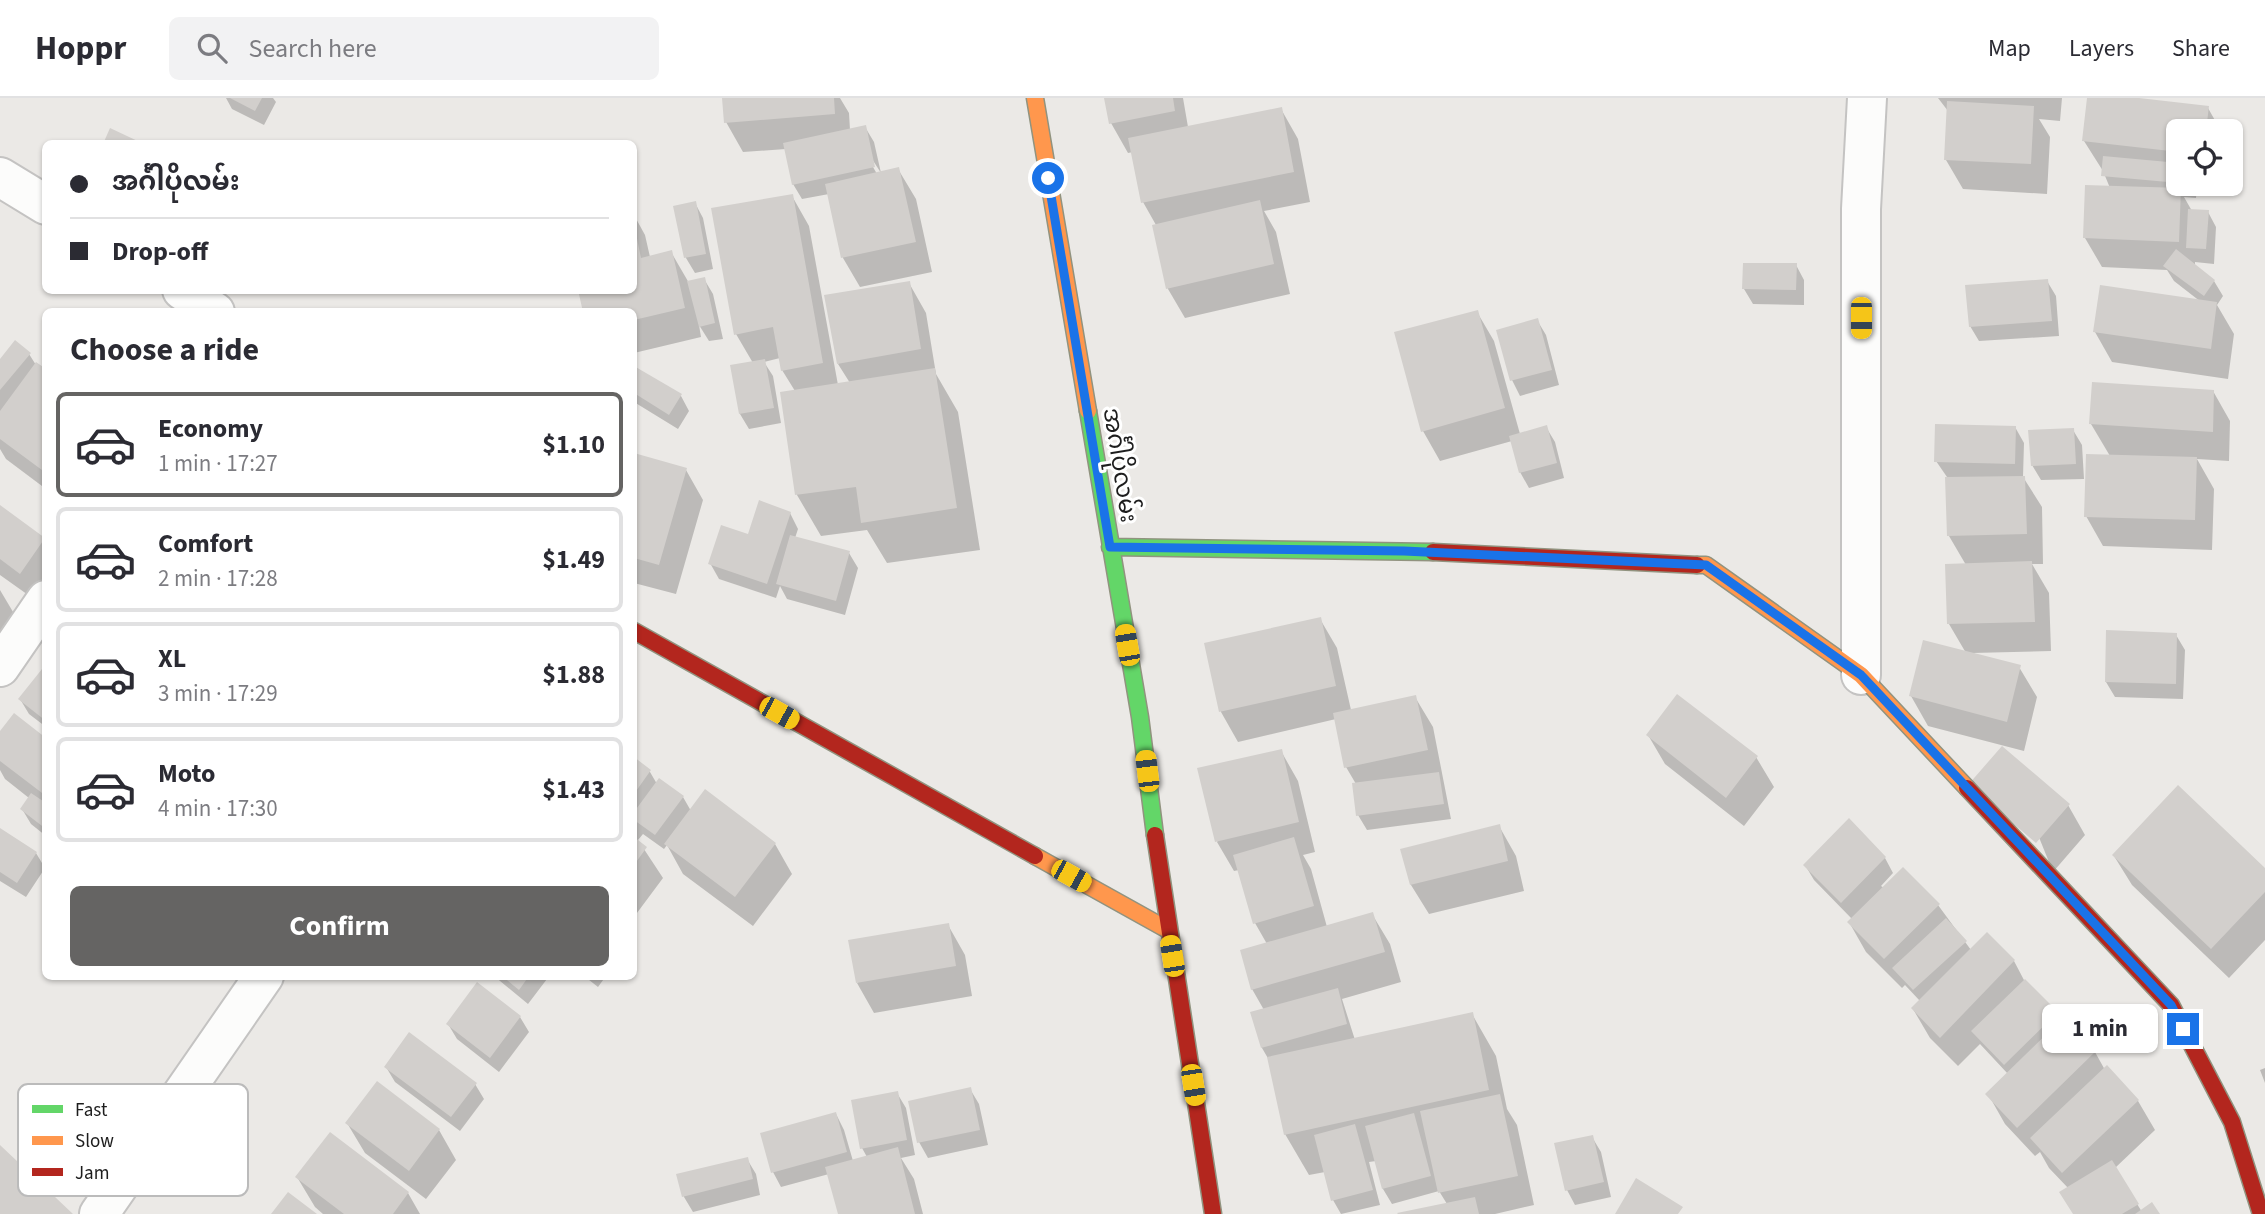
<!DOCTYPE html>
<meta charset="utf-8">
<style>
body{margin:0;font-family:"Source Sans 3","Noto Sans Myanmar",sans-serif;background:#f2f2f3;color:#2b2b33;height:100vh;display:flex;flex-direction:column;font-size:26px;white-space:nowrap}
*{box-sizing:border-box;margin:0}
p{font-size:23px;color:#7c7c81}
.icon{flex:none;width:38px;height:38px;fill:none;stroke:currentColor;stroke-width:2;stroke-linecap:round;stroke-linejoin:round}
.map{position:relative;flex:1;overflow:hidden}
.panel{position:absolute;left:42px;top:210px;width:595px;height:672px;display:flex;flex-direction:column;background:#fff;border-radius:10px;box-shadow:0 2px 5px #0004}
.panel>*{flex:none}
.top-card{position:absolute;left:42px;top:42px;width:595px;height:154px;border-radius:10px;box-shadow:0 2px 5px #0004;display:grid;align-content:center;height:154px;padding:0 28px;background:#fff}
.controls{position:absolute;left:2166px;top:21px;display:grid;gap:14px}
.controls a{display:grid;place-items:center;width:77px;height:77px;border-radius:10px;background:#fff;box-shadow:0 2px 5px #0004;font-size:35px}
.end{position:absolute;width:32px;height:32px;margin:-16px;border:9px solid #1a73e8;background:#fff;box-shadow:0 0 0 4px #fff}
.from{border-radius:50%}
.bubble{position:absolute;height:49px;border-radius:10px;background:#fff;box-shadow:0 2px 5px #0004;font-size:23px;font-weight:700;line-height:49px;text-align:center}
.car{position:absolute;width:21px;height:42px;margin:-21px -10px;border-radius:9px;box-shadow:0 0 5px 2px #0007;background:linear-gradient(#f5c518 24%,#345 0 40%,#f5c518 0 76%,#345 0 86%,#f5c518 0)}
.top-card b{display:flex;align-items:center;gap:24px;height:66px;font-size:26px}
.top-card b+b{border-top:2px solid #e1e1e2}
.top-card i{width:18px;height:18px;background:#2b2b33}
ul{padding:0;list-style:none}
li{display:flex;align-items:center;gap:21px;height:105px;margin:0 14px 10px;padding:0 14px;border:4px solid #e1e1e2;border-radius:10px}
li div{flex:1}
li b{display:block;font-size:26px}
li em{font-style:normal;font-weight:700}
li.active{border-color:#656463}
li>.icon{width:63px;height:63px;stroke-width:1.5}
h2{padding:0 28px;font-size:32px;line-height:84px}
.action{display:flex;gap:14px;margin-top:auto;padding:14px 28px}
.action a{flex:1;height:80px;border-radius:10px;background:#656463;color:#fff;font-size:28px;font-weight:700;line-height:80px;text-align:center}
header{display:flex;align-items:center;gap:42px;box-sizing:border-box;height:98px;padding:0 35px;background:#fff;border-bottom:2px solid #e1e1e2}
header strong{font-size:33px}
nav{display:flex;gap:38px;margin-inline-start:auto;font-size:24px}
.search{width:490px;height:63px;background:#f2f2f3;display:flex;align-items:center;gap:18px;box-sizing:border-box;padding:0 24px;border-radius:10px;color:#7c7c81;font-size:26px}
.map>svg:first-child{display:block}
</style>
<header>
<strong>Hoppr</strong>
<div class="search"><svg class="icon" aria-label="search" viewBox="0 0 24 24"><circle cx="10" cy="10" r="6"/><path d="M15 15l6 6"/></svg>Search here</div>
<nav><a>Map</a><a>Layers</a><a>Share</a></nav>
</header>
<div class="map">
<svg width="2265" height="1116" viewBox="0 0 2265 1116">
<rect width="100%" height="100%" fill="#ebe9e6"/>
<!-- shadow -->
<path fill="#0003" d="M226 0H273L276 4 264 27 232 11Z
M724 0H840L849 15 850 32 865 29 874 44 881 75 872 61 869 62 877 76 898 71 916 101 932 174 860 189 843 160 829 96 802 101 793 86 786 51 743 54 726 24Z
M1106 0H1183L1188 29 1281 11 1298 41 1310 104 1264 113 1276 134 1290 196 1185 220 1168 191 1156 127 1143 104 1133 54 1128 55 1111 25Z
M1938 0H2062L2060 23 2039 21 2050 39 2047 96 1963 91 1946 62 1948 13Z
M2089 0H2124L2208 10 2221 33H2179V86H2197L2196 100 2184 99 2192 113 2208 114 2216 129 2214 166 2195 164V168L2214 183 2223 198 2217 207 2234 236 2228 281 2112 264 2095 234 2201 204 2174 183 2167 172 2102 169 2085 140 2110 90 2103 73 2084 43Z
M792 98 809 128 838 287 850 285 838 266 909 185 926 215 936 276 958 314 980 452 887 465 867 432 821 438 797 397 782 295 795 293 782 272 780 260 764 264 773 278 781 325 749 331 740 316 753 265 736 236Z
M695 105 703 120 713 171 695 175 686 160 675 109Z
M634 117 645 137 650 159 671 154 689 185 704 181 713 196 723 241 709 243 699 227 701 239 634 255Z
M1796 167 1804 182V207L1753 206 1744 191Z
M2047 183 2056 198 2059 238 1979 243 1970 228Z
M1477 214 1494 243 1520 336 1546 329 1555 344 1564 380 1529 390 1520 374 1512 343 1440 363 1423 333Z
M1537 222 1546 237 1559 287 1520 298 1512 282Z
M29 256 36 267 46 273V391L6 361 0 351V264Z
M634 270 681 298 689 313 678 331 634 304Z
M2213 293 2230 323 2229 363 2197 361 2214 391 2212 452 2103 448 2086 418 2110 358 2091 326Z
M2015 329 2024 345 2023 379 2042 409 2043 466H2032L2049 495 2051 553 1972 555 2019 569 2037 599 2024 653 1928 628 1911 598 1966 555 1949 526 1966 467 1949 438 1947 379 1936 363Z
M2073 332 2082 347 2084 381 2041 382 2032 367Z
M634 357 686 372 703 402 676 496 634 485Z
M0 409 46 444V493L38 504 0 477Z
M790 415 798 431 795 440 849 455 858 470 845 517 787 501 780 488 776 500 719 481 710 465Z
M0 492 19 524 0 546Z
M1320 521 1337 550 1351 612 1415 599 1433 629 1451 721 1367 732 1358 717 1356 686 1346 669 1336 621 1238 644 1221 614 1206 547Z
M2176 537 2185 552 2183 601 2115 599 2106 584Z
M46 576V629L29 616 20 601Z
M0 636 46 642V738L31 726 22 711 29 700 5 681 0 672Z
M1648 637 1756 659 1774 689 1744 728 1665 666Z
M2003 650 2068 707 2085 737 2053 774Z
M1281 653 1298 683 1315 754 1303 757 1311 771 1327 829 1372 816 1390 846 1401 884 1342 901 1355 942 1472 916 1496 958 1507 1011 1517 1027 1534 1107 1495 1116H1400L1447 1106 1439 1093 1392 1106 1383 1091 1376 1063 1369 1064 1380 1107 1341 1116 1333 1102 1325 1074 1309 1077 1285 1036 1269 962 1262 950 1264 912 1252 891 1267 846 1255 825 1239 772 1234 773 1217 744Z
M634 661 650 674 657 686 683 699 691 713 775 746 792 776 753 828 683 776 667 747 664 751 643 736 638 742 663 780 634 819Z
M1499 728 1516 758 1524 793 1429 816 1411 787 1402 752Z
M0 732 36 755 45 770 26 799 0 783Z
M2114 758 2265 773V842L2229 880 2132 787Z
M1885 760 1893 775 1881 788 1884 790 1938 807 1971 852 1987 836 2014 863 2025 884 2062 924 2095 954 2105 972 2138 1003 2155 1032 2115 1070 2142 1114 2158 1116H2074L2069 1091 2049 1070 2040 1054 2035 1058 2005 1026 1988 996 2008 976 1980 946 1958 968 1930 940 1913 911 1920 903 1905 887 1902 890 1866 854 1849 824 1852 821 1814 782 1805 767Z
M948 827 965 857 972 898 874 915 857 885Z
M494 878H546L547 881 528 906Z
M584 878H606L598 889Z
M520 919 529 934 499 974 457 941 448 926Z
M386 969 475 986 484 1001 460 1033 395 984Z
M2265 970V985L2260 972Z
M970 991 979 1006 988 1047 928 1060 919 1044Z
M897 995 906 1010 915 1057 901 1060 914 1081 923 1116H840L829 1076 781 1089 773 1074 836 1016 844 1032 853 1063 867 1059 862 1050Z
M347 1025 439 1032 456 1062 426 1101 365 1055Z
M1592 1039 1601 1054 1611 1099 1575 1107 1567 1092Z
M747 1061 756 1076 760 1097 693 1114 684 1099 678 1078Z
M297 1079 408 1095 420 1116H323L315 1109Z"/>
<!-- building -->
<path fill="#d2cfcc" d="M230 0H262L255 13Z
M722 0H834L835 16 724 25Z
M1104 0H1173L1175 13 1109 26Z
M2087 0H2139L2209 8 2206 33H2179V54L2082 43Z
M1947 3 2034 8 2031 66 1944 62Z
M1282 9 1294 74 1141 105 1128 40Z
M866 27 875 69 792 87 783 45Z
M110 30 144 46H103Z
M2103 58 2179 65V85L2101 78Z
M899 69 916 144 841 160 825 86Z
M2085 87 2181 90 2179 144 2083 140Z
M793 96 823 265 781 273 773 229 734 237 711 110Z
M1260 102 1274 166 1166 191 1152 127Z
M696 103 706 156 684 160 673 108Z
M2188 111 2209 112 2206 151 2186 150Z
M635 131 641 160 672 152 685 210 634 222V214H583L578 192H634Z
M2176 151 2215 182 2204 198 2163 168Z
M1743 165H1797L1796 192 1742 191Z
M705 179 715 225 699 229 687 183Z
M2048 181 2052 223 1969 229 1965 187Z
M910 183 921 251 837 266 824 197Z
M2100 187 2217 204 2211 251 2093 234Z
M1478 212 1505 310 1421 334 1394 234Z
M1538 220 1552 272 1510 283 1496 232Z
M15 242 31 255 0 292V261Z
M765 261 774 310 739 316 730 267Z
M36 264 46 271V375L0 341V313Z
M634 268 682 296 669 317 634 295Z
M935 270 957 410 861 425 856 389 795 397 780 294Z
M2092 284 2214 292 2213 334 2089 326Z
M1935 326 2016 328 2015 366 1934 364Z
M1547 327 1557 365 1519 375 1509 338Z
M2074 330 2076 366 2031 368 2028 332Z
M634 355 687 370 659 467 634 460Z
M2086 356 2197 359 2195 422 2084 419Z
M2025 378 2027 436 1947 438 1945 379Z
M759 402 791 414 767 486 708 466 721 427 748 436Z
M0 407 45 440 20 476 0 461Z
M790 437 850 453 836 503 776 486Z
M2032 463 2035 524 1947 526 1945 466Z
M1321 519 1336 588 1219 614 1204 545Z
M2106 532 2177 535 2176 586 2105 584Z
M1923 542 2021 567 2007 624 1909 598Z
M42 571 46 574V623L18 601Z
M1677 596 1758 658 1726 700 1646 637Z
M1416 597 1428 652 1344 670 1333 615Z
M14 615 46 640V698L0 663V633Z
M2002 648 2070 706 2036 745 1968 687Z
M1282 651 1299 724 1215 744 1197 670Z
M634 659 651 672 634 696Z
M1439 674 1444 706 1356 718 1352 685Z
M659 680 684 698 655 737 634 722V714Z
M2178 687 2265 770V794L2211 851 2112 757Z
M705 691 776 745 735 799 664 746Z
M31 695 46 705V731L20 711Z
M1849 720 1886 759 1841 805 1803 767Z
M1500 726 1508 763 1410 787 1400 751Z
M0 730 37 754 17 785 0 774Z
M634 739 647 749 634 767Z
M1294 739 1314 808 1253 826 1233 757Z
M1903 769 1940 806 1884 861 1847 824Z
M1373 814 1385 854 1251 892 1240 852Z
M1946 820 1967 843 1913 892 1892 870Z
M949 825 956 868 856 885 848 842Z
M1987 834 2015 862 1940 940 1911 910Z
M502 878H529L519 892Z
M2025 881 2058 914 2004 967 1971 933Z
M477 884 521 918 490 960 446 926Z
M1338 890 1347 926 1261 950 1250 914Z
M1473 914 1489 992 1284 1037 1267 959Z
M2064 919 2096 953 2017 1030 1985 996Z
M409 934 477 985 451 1019 384 969Z
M2107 967 2139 1002 2062 1075 2030 1040Z
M377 983 440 1031 409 1073 345 1025Z
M971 989 980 1032 917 1045 908 1003Z
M898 993 907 1042 860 1051 851 1002Z
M1500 996 1518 1078 1438 1095 1420 1013Z
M836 1014 847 1054 771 1075 760 1035Z
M1414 1015 1431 1078 1382 1091 1365 1028Z
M1355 1026 1373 1092 1331 1103 1314 1037Z
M330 1034 409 1094 393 1116H344L295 1079Z
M1593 1037 1604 1084 1565 1093 1554 1045Z
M0 1047 73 1116H0Z
M898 1049 915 1116H838L825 1069Z
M748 1059 753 1081 682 1099 676 1076Z
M2112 1062 2139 1106 2122 1116H2073L2059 1094Z
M1636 1080 1683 1109 1678 1116H1615Z
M288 1094 317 1116H271Z
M1475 1099 1479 1116H1398L1397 1115Z
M2152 1104 2160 1116H2135Z"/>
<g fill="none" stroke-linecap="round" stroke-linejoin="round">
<defs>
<path id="street" d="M0 79 46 107
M182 192 215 214
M0 569 46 502
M1861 577V111L1867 0
M99 1116 264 878"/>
<path id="fast" d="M1088 313 1140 619 1155 737
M1110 449 1433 454"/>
<path id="slow" d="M1035 0 1088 313
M1697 467H1706L1861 577 1967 690
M1035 758 1168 832"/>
<path id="jam" d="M1433 454 1697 467
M634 533 1035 758
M1967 690 2171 907 2232 1024 2261 1116
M1155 737 1213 1116"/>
</defs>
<!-- street casing -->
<use href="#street" stroke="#c4c3c2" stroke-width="42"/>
<!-- fast casing -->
<use href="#fast" stroke="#91937f" stroke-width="19"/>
<!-- slow casing -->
<use href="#slow" stroke="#91937f" stroke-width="19"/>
<!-- jam casing -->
<use href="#jam" stroke="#91937f" stroke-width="19"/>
<!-- street -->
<use href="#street" stroke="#fcfcfb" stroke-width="38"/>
<!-- fast -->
<use href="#fast" stroke="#63d668" stroke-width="16"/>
<!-- slow -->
<use href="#slow" stroke="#ff974d" stroke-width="16"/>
<!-- jam -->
<use href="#jam" stroke="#b3261e" stroke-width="16"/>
</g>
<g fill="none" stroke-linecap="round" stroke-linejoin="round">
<!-- route -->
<path stroke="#1a73e8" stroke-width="9" d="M1048 80 1110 449 1404 453 1706 467 1861 577 2171 907 2183 931"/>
</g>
<g text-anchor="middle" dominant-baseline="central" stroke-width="6" stroke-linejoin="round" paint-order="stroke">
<!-- street labels -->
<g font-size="24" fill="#1d1d1d" stroke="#fff">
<text transform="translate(1120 367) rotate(81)">အင်္ဂါပိုလမ်း</text>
</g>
</g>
<!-- legend -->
<rect x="18" y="986" width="230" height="112" rx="10" fill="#fff" stroke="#bbb" stroke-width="2"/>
<rect x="32" y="1007" width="31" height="8" fill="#63d668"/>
<rect x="32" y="1038" width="31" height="9" fill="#ff974d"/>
<rect x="32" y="1070" width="31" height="8" fill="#b3261e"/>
<g font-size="19" fill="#1d1d1d">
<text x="75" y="1018">Fast</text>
<text x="75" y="1049">Slow</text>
<text x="75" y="1081">Jam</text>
</g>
</svg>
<div class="controls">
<a><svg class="icon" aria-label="locate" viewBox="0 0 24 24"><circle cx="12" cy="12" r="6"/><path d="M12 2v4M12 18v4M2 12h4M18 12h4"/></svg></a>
</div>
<i class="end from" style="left:1048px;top:80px"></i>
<i class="end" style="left:2183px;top:931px"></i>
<div class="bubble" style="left:2042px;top:906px;width:116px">1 min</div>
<i class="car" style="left:1861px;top:220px;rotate:180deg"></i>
<i class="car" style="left:1127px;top:547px;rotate:350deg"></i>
<i class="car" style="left:779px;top:615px;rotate:119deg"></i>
<i class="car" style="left:1147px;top:673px;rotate:353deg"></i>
<i class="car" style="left:1071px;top:778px;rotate:119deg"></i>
<i class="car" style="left:1172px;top:858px;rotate:351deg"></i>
<i class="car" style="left:1193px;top:987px;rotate:171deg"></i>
<div class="top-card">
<b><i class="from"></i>အင်္ဂါပိုလမ်း</b>
<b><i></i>Drop-off</b>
</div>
<section class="panel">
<h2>Choose a ride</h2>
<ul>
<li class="active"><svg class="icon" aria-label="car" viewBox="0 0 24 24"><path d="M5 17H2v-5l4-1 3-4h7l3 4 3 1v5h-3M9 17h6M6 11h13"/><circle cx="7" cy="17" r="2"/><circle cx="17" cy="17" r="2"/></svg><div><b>Economy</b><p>1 min · 17:27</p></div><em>$1.10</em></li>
<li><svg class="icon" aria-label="car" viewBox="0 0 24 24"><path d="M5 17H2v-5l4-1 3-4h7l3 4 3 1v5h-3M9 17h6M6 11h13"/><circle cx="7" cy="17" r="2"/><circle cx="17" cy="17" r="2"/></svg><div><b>Comfort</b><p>2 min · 17:28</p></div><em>$1.49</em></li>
<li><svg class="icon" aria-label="car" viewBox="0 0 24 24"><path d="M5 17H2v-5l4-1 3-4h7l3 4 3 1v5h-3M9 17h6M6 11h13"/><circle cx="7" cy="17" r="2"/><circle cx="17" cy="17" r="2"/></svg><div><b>XL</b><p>3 min · 17:29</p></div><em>$1.88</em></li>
<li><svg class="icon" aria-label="car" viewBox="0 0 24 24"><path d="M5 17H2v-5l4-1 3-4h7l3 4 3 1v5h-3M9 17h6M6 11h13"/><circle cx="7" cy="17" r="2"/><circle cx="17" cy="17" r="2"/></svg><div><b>Moto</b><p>4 min · 17:30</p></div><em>$1.43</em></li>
</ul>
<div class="action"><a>Confirm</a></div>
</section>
</div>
